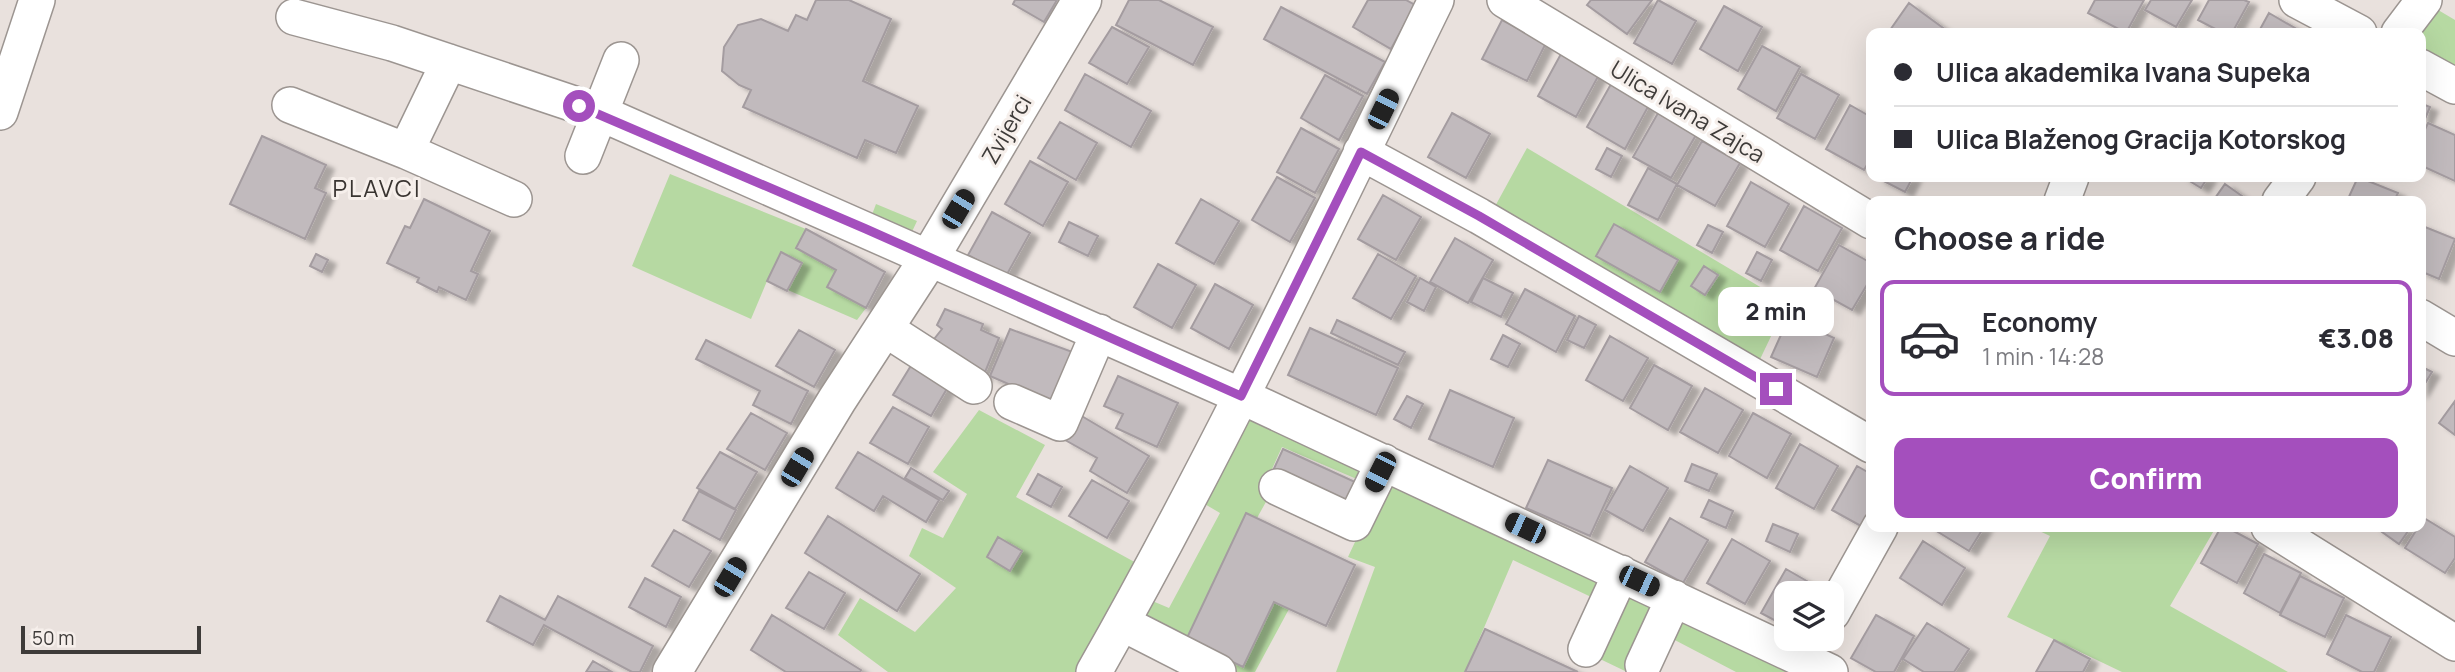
<!DOCTYPE html>
<meta charset="utf-8">
<style>
body{margin:0;font-family:Manrope,sans-serif;background:#f2f2f3;color:#2b2b33;height:100vh;display:flex;flex-direction:column;font-size:26px;white-space:nowrap}
*{box-sizing:border-box;margin:0}
p{font-size:23px;color:#7c7c81}
.icon{flex:none;width:38px;height:38px;fill:none;stroke:currentColor;stroke-width:2;stroke-linecap:round;stroke-linejoin:round}
.map{position:relative;flex:1;overflow:hidden}
.drawer{position:absolute;left:1866px;top:196px;width:560px;height:336px;display:flex;flex-direction:column;background:#fff;border-radius:14px;box-shadow:0 7px 28px #0002}
.drawer>*{flex:none}
.banner{position:absolute;left:1866px;top:28px;width:560px;height:154px;border-radius:14px;box-shadow:0 7px 28px #0002;display:grid;align-content:center;height:154px;padding:0 28px;background:#fff}
.tools{position:absolute;left:1774px;top:581px;display:grid;gap:14px}
.tools a{display:grid;place-items:center;width:70px;height:70px;border-radius:14px;background:#fff;box-shadow:0 7px 28px #0002;font-size:35px}
.scale{position:absolute;left:21px;bottom:18px;width:180px;box-sizing:border-box;padding-left:7px;border:4px solid #3e3b39;border-top:0;font-size:19px;line-height:24px;white-space:nowrap;color:#3e3b39;-webkit-text-stroke:5px #f6efeb;paint-order:stroke}
.end{position:absolute;width:32px;height:32px;margin:-16px;border:9px solid #a44fbd;background:#fff;box-shadow:0 0 0 4px #fff}
.from{border-radius:50%}
.bubble{position:absolute;height:49px;border-radius:14px;background:#fff;box-shadow:0 7px 28px #0002;font-size:23px;font-weight:800;line-height:49px;text-align:center}
.car{position:absolute;width:21px;height:42px;margin:-21px -10px;border-radius:9px;box-shadow:0 0 5px 2px #0007;background:linear-gradient(#222 24%,#8ab4d8 0 40%,#222 0 76%,#8ab4d8 0 86%,#222 0)}
.banner b{display:flex;align-items:center;gap:24px;height:66px;font-size:26px}
.banner b+b{border-top:2px solid #e1e1e2}
.banner i{width:18px;height:18px;background:#2b2b33}
ul{padding:0;list-style:none}
li{display:flex;align-items:center;gap:21px;height:116px;margin:0 14px 10px;padding:0 14px;border:4px solid transparent;border-radius:14px}
li div{flex:1}
li b{display:block;font-size:26px}
li em{font-style:normal;font-weight:800}
li.selected{border-color:#a44fbd}
li>.icon{width:63px;height:63px;stroke-width:1.5}
h2{padding:0 28px;font-size:32px;line-height:84px}
.button{display:flex;gap:14px;margin-top:auto;padding:14px 28px}
.button a{flex:1;height:80px;border-radius:14px;background:#a44fbd;color:#fff;font-size:28px;font-weight:800;line-height:80px;text-align:center}
.map>svg:first-child{display:block}
</style>
<div class="map">
<svg width="2455" height="672" viewBox="0 0 2455 672">
<defs>
<filter id="shadow"><feDropShadow dx="8" dy="4.5" stdDeviation="2" flood-color="#0004"/></filter>
</defs>
<rect width="100%" height="100%" fill="#e9e1dd"/>
<!-- green -->
<path fill="#b6d9a2" d="M2423 1 2455 20V85L2420 65Z
M1527 148 1787 303 1752 376 1487 221Z
M670 174 806 229 796 248 836 270 827 287 866 308 857 320 767 281 751 319 632 266Z
M876 204 917 221 910 236 870 220Z
M979 410 1045 445 1016 497 1140 565 1094 672H888L838 635 860 598 915 632 956 588 909 556 922 528 943 538 967 494 933 472Z
M1252 410 1621 573 1606 604 1513 560 1465 672H1336L1375 567 1348 557 1362 527 1373 486 1282 447 1268 478 1277 482 1257 518 1246 513 1186 639 1274 602 1289 609 1255 672H1218L1137 630 1150 600 1169 608 1220 513 1203 503Z
M2031 527H2216L2170 606 2288 672H2122L2007 617 2050 536Z
M1629 594 1655 605 1625 671 1600 659Z
M1680 615 1791 672H1736L1669 637Z"/>
<!-- building -->
<path fill="#c1babd" stroke="#a49ca0" stroke-width="2" filter="url(#shadow)" d="M816 0H849L891 19 863 81 918 106 896 153 865 140 857 158 743 107 751 90 739 85 722 71 724 47 738 25 761 19 788 31 796 15 807 20Z
M1015 0H1057L1044 22 1013 4Z
M1129 0H1159L1213 27 1193 65 1116 25Z
M1368 0H1406L1415 5 1391 49 1353 27Z
M1591 0H1652L1627 34 1587 5Z
M1658 0 1696 21 1672 64 1634 43Z
M2095 0H2144L2126 33 2088 13Z
M2151 0H2192L2176 27 2145 10Z
M2209 0H2244L2249 2 2232 33H2223L2198 20Z
M1909 3 1950 33H1888Z
M1724 6 1762 27 1738 71 1700 49Z
M1281 7 1385 62 1367 94 1264 39Z
M2269 13 2300 31 2299 33H2258Z
M1502 20 1546 43 1527 81 1482 59Z
M1112 27 1149 47 1127 84 1089 63Z
M1762 46 1800 67 1776 111 1738 89Z
M1562 52 1600 73 1576 117 1538 96Z
M1085 74 1151 111 1131 147 1065 110Z
M1801 74 1839 95 1815 139 1777 118Z
M1325 75 1363 96 1339 140 1301 118Z
M1611 84 1649 105 1625 149 1587 127Z
M2420 103 2430 107 2420 131Z
M1850 105 1871 117V158L1864 170 1826 149Z
M1452 113 1490 134 1466 178 1428 157Z
M1658 113 1696 135 1671 178 1633 157Z
M1060 122 1097 143 1076 180 1038 158Z
M2428 123 2455 135V181L2420 165V140Z
M1301 128 1339 149 1315 193 1277 172Z
M262 136 326 165 315 188 326 193 305 239 230 204Z
M1702 141 1740 163 1715 206 1677 185Z
M1607 148 1622 156 1611 177 1596 169Z
M1030 161 1068 182 1043 226 1005 204Z
M1648 168 1677 184 1658 220 1628 205Z
M1277 177 1315 198 1290 242 1252 220Z
M1876 177H1913L1905 192Z
M2183 177H2208L2201 188Z
M2358 177 2398 193 2394 201H2347Z
M1751 182 1789 204 1765 247 1727 226Z
M2225 184 2249 201H2213Z
M1383 195 1421 217 1396 260 1358 239Z
M424 199 490 231 471 271 478 274 466 300 439 287 437 292 417 282 419 278 387 263 405 226 410 228Z
M1201 199 1239 221 1214 264 1176 243Z
M1804 206 1842 228 1818 271 1780 250Z
M992 212 1030 233 1006 276 968 255Z
M1069 222 1098 236 1088 256 1059 242Z
M1614 224 1678 260 1660 292 1596 256Z
M1708 225 1723 232 1712 253 1697 245Z
M2420 225 2455 239 2439 279 2420 271Z
M806 229 885 272 866 308 827 287 836 270 796 248Z
M1455 238 1493 260 1468 303 1430 282Z
M1839 245 1871 263V278L1852 310 1814 289Z
M781 252 802 263 787 291 767 281Z
M1757 252 1772 260 1761 281 1746 273Z
M316 254 328 260 322 272 310 266Z
M1378 254 1416 276 1391 319 1353 298Z
M1158 264 1196 285 1172 328 1134 307Z
M1704 266 1718 275 1705 295 1691 286Z
M1420 278 1436 287 1424 311 1407 302Z
M1483 278 1513 293 1501 317 1471 302Z
M1215 284 1253 305 1229 349 1191 328Z
M1525 289 1575 316 1556 352 1506 324Z
M945 309 983 324 981 330 999 338 981 382 927 348 942 329 937 325Z
M1579 316 1596 325 1584 348 1567 340Z
M1789 317 1834 338 1817 377 1771 357Z
M1337 320 1405 352 1398 365 1331 333Z
M1310 328 1398 368 1376 415 1288 375Z
M1010 329 1086 357 1064 408 990 376Z
M799 330 835 350 814 387 776 366Z
M1503 335 1520 344 1508 367 1491 359Z
M1610 336 1648 358 1623 401 1586 380Z
M706 340 808 391 791 424 753 405 760 391 696 359Z
M915 359 952 380 931 416 893 395Z
M1654 365 1692 386 1668 430 1630 408Z
M2420 366 2432 372 2420 392Z
M1118 376 1178 403 1157 447 1116 428 1123 414 1104 406Z
M1705 388 1743 410 1718 453 1680 432Z
M1450 390 1514 418 1493 467 1429 439Z
M1407 396 1423 404 1411 428 1394 419Z
M2455 401V435L2439 423Z
M893 407 929 427 908 464 870 443Z
M751 413 787 433 765 470 727 449Z
M1753 413 1791 434 1767 478 1729 456Z
M1080 415 1149 456 1127 493 1090 471 1097 458 1065 440Z
M1800 444 1838 466 1814 509 1776 488Z
M1283 449 1355 482 1343 508 1271 475Z
M720 452 757 472 735 509 697 488Z
M858 452 939 500 926 522 883 496 874 511 836 488Z
M1548 460 1612 488 1590 536 1526 508Z
M1692 464 1717 474 1709 491 1685 481Z
M1630 466 1668 488 1643 531 1605 510Z
M1857 466 1871 474 1870 531 1832 510Z
M911 468 949 491 943 500 905 478Z
M1038 474 1062 487 1051 507 1027 494Z
M1092 480 1129 501 1107 538 1069 516Z
M699 491 736 510 720 540 683 520Z
M1709 500 1733 511 1726 528 1701 517Z
M1246 513 1355 565 1326 626 1274 602 1243 667 1186 640Z
M828 516 920 574 897 611 805 553Z
M1670 518 1708 540 1683 583 1645 562Z
M2424 518 2455 537V558L2445 573 2405 548Z
M1773 524 1798 534 1790 552 1766 541Z
M1930 527H1984L1969 551Z
M2221 527H2226L2258 544 2237 583 2201 563Z
M2375 527H2411L2399 544Z
M674 530 711 551 689 587 652 566Z
M998 537 1022 551 1010 571 987 557Z
M1732 539 1770 561 1745 604 1707 583Z
M1923 541 1965 568 1942 605 1900 578Z
M2264 554 2301 573 2280 613 2244 593Z
M1786 569 1824 591 1822 593H1787V627L1761 613Z
M809 572 845 593 824 629 786 608Z
M2300 576 2344 598 2325 637 2280 615Z
M645 578 681 597 666 627 629 607Z
M500 596 545 620 558 596 653 646 640 672H632L544 625 533 645 487 621Z
M772 615 861 670 860 672H786L751 650Z
M1876 615 1914 636 1894 672H1876L1851 658Z
M2346 615 2391 637 2374 672H2362L2327 654Z
M1927 623 1969 649 1954 672H1924L1903 659Z
M1485 629 1578 672H1465Z
M2054 640 2090 659 2083 672H2036Z
M593 661 612 672H586Z"/>
<g fill="none" stroke-linecap="round" stroke-linejoin="round">
<defs>
<path id="minor" d="M1505 0 1871 221
M2297 0 2359 33
M294 17 392 43 598 112 1241 396 1830 672
M2399 33 2424 0
M2420 67 2455 86
M290 105 406 151 449 62
M0 112 37 0
M406 151 514 199
M1361 152 1479 216 1871 445
M583 156 621 60
M2062 201 2071 177
M2280 201 2298 177
M2420 317 2455 338
M884 328 974 386
M1012 402 1060 423 1099 332
M1277 487 1354 523 1384 462
M2269 527 2455 643
M1832 613 1880 527
M1122 623 1218 672
M1586 649 1621 573
M1643 665 1674 598
M1094 672C1218 454 1326 225 1436 0"/>
<path id="major" d="M672 672 837 400 930 257 1082 0"/>
</defs>
<!-- minor casing -->
<use href="#minor" stroke="#9c9591" stroke-width="38"/>
<!-- major casing -->
<use href="#major" stroke="#9c9591" stroke-width="41"/>
<!-- minor -->
<use href="#minor" stroke="#fff" stroke-width="35"/>
<!-- major -->
<use href="#major" stroke="#fff" stroke-width="38"/>
</g>
<g fill="none" stroke-linecap="round" stroke-linejoin="round">
<!-- route -->
<path stroke="#a44fbd" stroke-width="9" d="M579 106 866 229 1241 396 1361 152 1479 216 1776 389"/>
</g>
<g text-anchor="middle" dominant-baseline="central" stroke-width="6" stroke-linejoin="round" paint-order="stroke">
<!-- street labels -->
<g font-size="23" fill="#3e3b39" stroke="#f6efeb">
<text transform="translate(1688 111) rotate(31)">Ulica Ivana Zajca</text>
<text transform="translate(1006 129) rotate(-60)">Zvijerci</text>
</g>
<!-- neighbourhood labels -->
<g font-size="24" letter-spacing="2" fill="#393431" stroke="#f6efeb">
<text x="377" y="187">PLAVCI</text>
</g>
</g>
</svg>
<div class="tools">
<a><svg class="icon" aria-label="layers" viewBox="0 0 24 24"><path d="M12 4l9 5-9 5-9-5zM3 14l9 5 9-5"/></svg></a>
</div>
<div class="scale">50 m</div>
<i class="end from" style="left:579px;top:106px"></i>
<i class="end" style="left:1776px;top:389px"></i>
<div class="bubble" style="left:1718px;top:287px;width:116px">2 min</div>
<i class="car" style="left:1383px;top:109px;rotate:26deg"></i>
<i class="car" style="left:958px;top:209px;rotate:31deg"></i>
<i class="car" style="left:797px;top:467px;rotate:31deg"></i>
<i class="car" style="left:1380px;top:472px;rotate:207deg"></i>
<i class="car" style="left:1525px;top:528px;rotate:295deg"></i>
<i class="car" style="left:730px;top:577px;rotate:31deg"></i>
<i class="car" style="left:1639px;top:581px;rotate:115deg"></i>
<div class="banner">
<b><i class="from"></i>Ulica akademika Ivana Supeka</b>
<b><i></i>Ulica Blaženog Gracija Kotorskog</b>
</div>
<section class="drawer">
<h2>Choose a ride</h2>
<ul>
<li class="selected"><svg class="icon" aria-label="car" viewBox="0 0 24 24"><path d="M5 17H2v-5l4-1 3-4h7l3 4 3 1v5h-3M9 17h6M6 11h13"/><circle cx="7" cy="17" r="2"/><circle cx="17" cy="17" r="2"/></svg><div><b>Economy</b><p>1 min · 14:28</p></div><em>€3.08</em></li>
</ul>
<div class="button"><a>Confirm</a></div>
</section>
</div>
